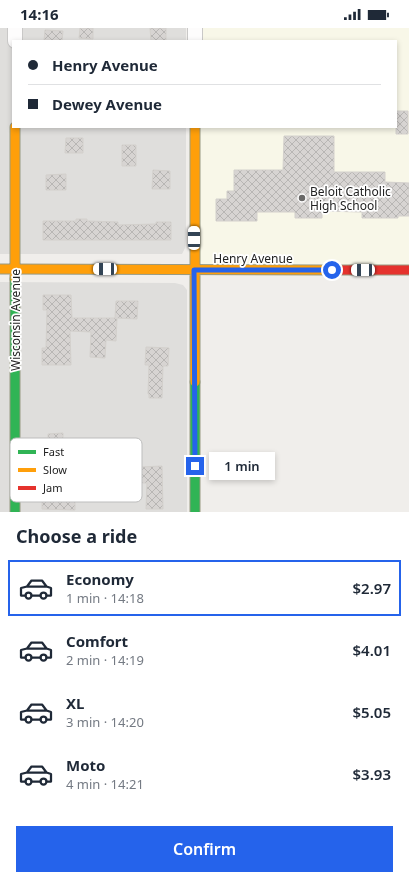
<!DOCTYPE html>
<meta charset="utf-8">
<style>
body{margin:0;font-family:"Noto Sans",sans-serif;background:#f2f2f3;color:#1f2937;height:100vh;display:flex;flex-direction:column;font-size:15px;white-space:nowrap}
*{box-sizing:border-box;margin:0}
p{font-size:13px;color:#747a83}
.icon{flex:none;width:22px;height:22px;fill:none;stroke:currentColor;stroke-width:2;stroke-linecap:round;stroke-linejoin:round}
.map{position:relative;height:484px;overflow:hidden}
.sheet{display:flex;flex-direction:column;background:#fff;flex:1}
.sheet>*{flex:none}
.top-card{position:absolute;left:12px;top:12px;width:385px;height:88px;border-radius:0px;box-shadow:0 2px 6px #0003;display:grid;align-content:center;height:88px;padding:0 16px;background:#fff}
.end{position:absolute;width:18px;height:18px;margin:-9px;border:5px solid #2563eb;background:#fff;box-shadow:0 0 0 2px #fff}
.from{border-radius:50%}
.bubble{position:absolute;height:28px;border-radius:0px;background:#fff;box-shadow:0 2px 6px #0003;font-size:13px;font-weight:600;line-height:28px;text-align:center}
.car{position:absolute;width:12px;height:24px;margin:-12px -6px;border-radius:5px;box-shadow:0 0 3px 1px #0007;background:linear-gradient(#fff 24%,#345 0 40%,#fff 0 76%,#345 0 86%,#fff 0)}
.top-card b{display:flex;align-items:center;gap:14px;height:38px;font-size:15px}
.top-card b+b{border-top:1px solid #e0e1e3}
.top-card i{width:10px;height:10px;background:#1f2937}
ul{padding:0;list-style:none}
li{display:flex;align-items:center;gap:12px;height:56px;margin:0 8px 6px;padding:0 8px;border:2px solid transparent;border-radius:0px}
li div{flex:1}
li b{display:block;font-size:15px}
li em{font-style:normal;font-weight:600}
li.active{border-color:#2563eb}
li>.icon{width:36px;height:36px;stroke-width:1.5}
h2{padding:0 16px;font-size:18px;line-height:48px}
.button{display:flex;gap:8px;margin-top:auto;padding:8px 16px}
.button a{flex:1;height:46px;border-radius:0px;background:#2563eb;color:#fff;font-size:16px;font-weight:600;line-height:46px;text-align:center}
.status{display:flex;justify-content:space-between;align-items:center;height:28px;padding:0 20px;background:#fff;direction:ltr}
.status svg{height:11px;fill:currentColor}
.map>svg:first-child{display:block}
</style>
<div class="status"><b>14:16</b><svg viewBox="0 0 49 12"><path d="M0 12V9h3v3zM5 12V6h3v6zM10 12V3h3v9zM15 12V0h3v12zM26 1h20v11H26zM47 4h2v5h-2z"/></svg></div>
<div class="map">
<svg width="409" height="484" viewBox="0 0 409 484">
<defs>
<pattern id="building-cross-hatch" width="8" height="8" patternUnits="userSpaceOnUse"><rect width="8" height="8" fill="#d7d4d2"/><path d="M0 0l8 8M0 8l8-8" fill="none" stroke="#b8b6b4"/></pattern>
</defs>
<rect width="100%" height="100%" fill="#f0eeeb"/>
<!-- residential -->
<path fill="#dfdedc" d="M0 0H186V13H13V99H186V209L185 220 182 226H0Z
M0 254 175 255 183 257 187 262V484H0Z"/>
<!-- education -->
<path fill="#f8f7e8" d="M195 0H409V243L194 241 195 99H396V13H195Z"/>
<!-- building -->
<path fill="url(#building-cross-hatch)" stroke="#d3d0cc" d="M80 0H93V11L79 10Z
M150 0H166V13H151Z
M45 2 63 3 62 13H44Z
M396 83H408V106H396Z
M284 108H334V144H385V154L409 155V188H398V190H362V184L322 183V190H295V184H257V193H216V171H227V163H234V142H283Z
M66 110H83V125H65Z
M122 117H136V138H122Z
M153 142 170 143V161H152Z
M66 146V162H46V147Z
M76 191H87V193L118 194V197L156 196V194H171V212H43V193H76Z
M43 267H71L72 290H115L116 273H138L137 291 117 290 116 313 106 312 105 330 90 329 91 304 70 303 71 337H42V320H46L47 282H43Z
M146 319 169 320 168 338H163L162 370H149V366H148L149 337H145Z
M63 405V423H48V406Z
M42 438H52V443L59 444 58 467 75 468V482L42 481Z
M162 438 163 481H146L147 455H141V439Z"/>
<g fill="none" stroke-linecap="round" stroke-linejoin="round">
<defs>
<path id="street" d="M15 13V0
M195 13V0"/>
<path id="fast" d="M15 251V484
M195 354V484"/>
<path id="slow" d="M15 99V251
M195 99V354
M0 241 328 242"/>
<path id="jam" d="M328 242H409"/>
</defs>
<!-- street casing -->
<use href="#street" stroke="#c9c8c7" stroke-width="16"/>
<!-- fast casing -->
<use href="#fast" stroke="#989a82" stroke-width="11"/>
<!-- slow casing -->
<use href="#slow" stroke="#989a82" stroke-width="11"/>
<!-- jam casing -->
<use href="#jam" stroke="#989a82" stroke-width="11"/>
<!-- street -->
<use href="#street" stroke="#fdfcfc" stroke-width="14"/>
<!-- fast -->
<use href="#fast" stroke="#30b455" stroke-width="9"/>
<!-- slow -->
<use href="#slow" stroke="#ff9f0a" stroke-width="9"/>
<!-- jam -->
<use href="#jam" stroke="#e5322d" stroke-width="9"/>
</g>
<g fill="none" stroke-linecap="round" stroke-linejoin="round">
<!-- route -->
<path stroke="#2563eb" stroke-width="5" d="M195 438 194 242H332"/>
</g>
<!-- markers -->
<circle fill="#6a6968" stroke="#fff" stroke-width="1.5" cx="302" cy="170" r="4"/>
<g text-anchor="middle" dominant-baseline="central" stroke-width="3.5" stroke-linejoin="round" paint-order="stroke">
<!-- poi labels -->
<g font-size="12" fill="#222" stroke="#fff" text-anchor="start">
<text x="310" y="163">Beloit Catholic<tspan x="310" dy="14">High School</tspan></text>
</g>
<!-- street labels -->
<g font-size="12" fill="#222" stroke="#fff">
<text x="253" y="230">Henry Avenue</text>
<text transform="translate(15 292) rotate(-90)">Wisconsin Avenue</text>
</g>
</g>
<!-- legend -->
<rect x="10" y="410" width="132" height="64" rx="6" fill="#fff" stroke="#bdbdbd" stroke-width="1"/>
<rect x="18" y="422" width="18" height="4" fill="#30b455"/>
<rect x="18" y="440" width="18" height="4" fill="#ff9f0a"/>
<rect x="18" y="458" width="18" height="4" fill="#e5322d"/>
<g font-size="11" fill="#222">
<text x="43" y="428">Fast</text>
<text x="43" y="446">Slow</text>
<text x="43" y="464">Jam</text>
</g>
</svg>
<i class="end from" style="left:332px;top:242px"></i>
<i class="end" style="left:195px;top:438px"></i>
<div class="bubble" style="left:209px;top:424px;width:66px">1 min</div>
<i class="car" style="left:194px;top:210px;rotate:0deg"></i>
<i class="car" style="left:105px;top:241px;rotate:270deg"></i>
<i class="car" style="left:363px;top:242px;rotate:270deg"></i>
<div class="top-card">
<b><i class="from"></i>Henry Avenue</b>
<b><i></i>Dewey Avenue</b>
</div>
</div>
<section class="sheet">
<h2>Choose a ride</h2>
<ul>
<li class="active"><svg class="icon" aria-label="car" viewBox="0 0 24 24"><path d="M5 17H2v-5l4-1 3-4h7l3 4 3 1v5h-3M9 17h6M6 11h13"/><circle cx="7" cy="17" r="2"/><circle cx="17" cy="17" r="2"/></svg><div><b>Economy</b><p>1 min · 14:18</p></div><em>$2.97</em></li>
<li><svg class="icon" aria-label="car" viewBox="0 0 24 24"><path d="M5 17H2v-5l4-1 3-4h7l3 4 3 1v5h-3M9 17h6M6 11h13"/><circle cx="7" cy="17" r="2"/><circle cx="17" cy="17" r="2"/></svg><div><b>Comfort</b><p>2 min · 14:19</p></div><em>$4.01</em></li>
<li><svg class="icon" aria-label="car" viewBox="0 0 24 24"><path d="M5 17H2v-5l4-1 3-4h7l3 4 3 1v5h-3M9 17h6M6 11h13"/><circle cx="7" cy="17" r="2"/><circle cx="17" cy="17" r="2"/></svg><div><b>XL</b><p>3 min · 14:20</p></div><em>$5.05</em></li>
<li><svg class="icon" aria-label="car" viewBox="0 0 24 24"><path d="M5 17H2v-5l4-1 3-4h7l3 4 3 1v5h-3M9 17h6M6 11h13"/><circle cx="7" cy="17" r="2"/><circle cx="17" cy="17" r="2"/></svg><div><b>Moto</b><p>4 min · 14:21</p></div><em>$3.93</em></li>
</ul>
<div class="button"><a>Confirm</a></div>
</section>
